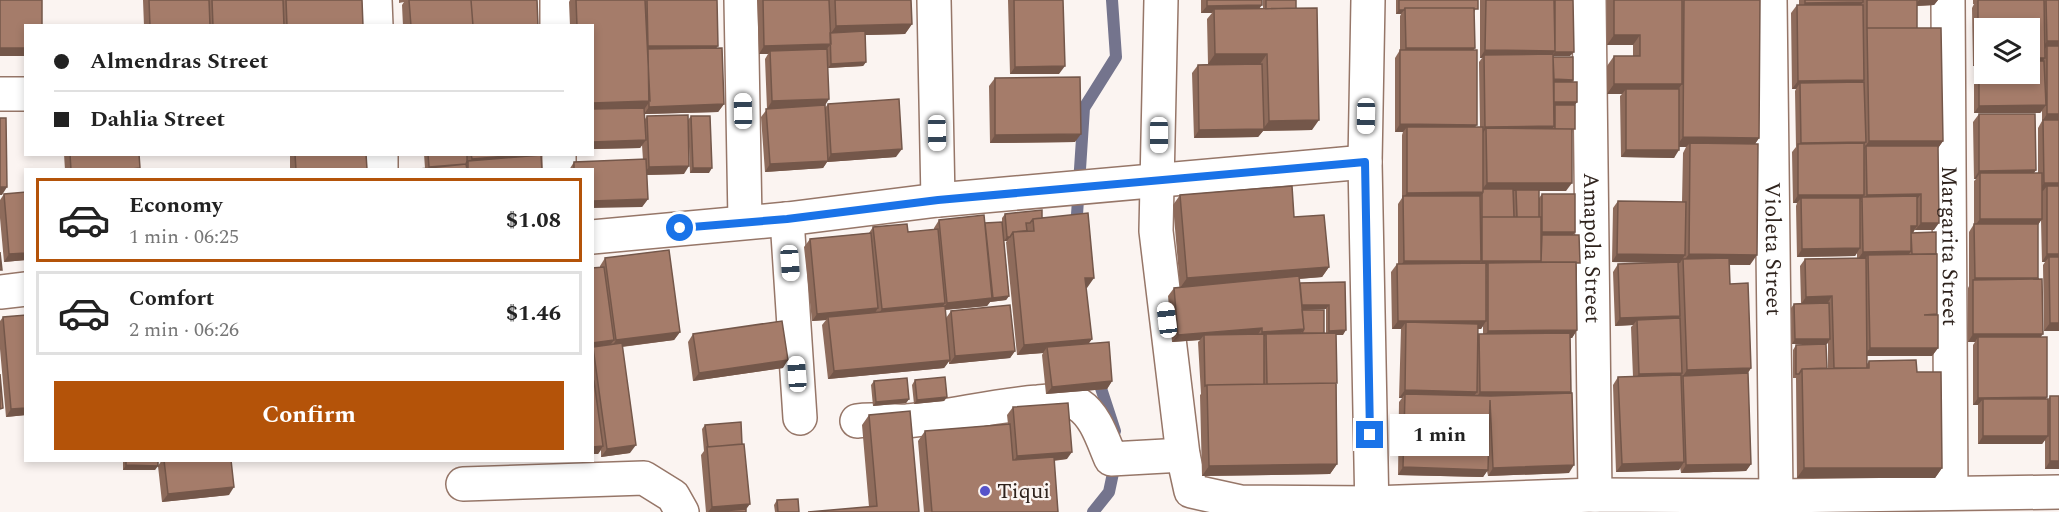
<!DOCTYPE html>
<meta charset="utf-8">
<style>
body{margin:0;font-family:Spectral,serif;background:#f2f2f2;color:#222;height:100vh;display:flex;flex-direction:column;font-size:22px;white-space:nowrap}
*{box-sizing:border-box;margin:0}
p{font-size:20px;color:#767676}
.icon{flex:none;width:33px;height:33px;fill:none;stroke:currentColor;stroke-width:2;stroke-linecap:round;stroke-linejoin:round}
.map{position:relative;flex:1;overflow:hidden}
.panel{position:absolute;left:24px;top:168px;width:570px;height:294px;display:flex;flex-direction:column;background:#fff;border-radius:0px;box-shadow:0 3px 9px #0003}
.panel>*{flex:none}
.guide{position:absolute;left:24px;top:24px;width:570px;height:132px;border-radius:0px;box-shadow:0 3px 9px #0003;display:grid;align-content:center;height:132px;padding:0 30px;background:#fff}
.controls{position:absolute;left:1974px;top:18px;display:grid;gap:12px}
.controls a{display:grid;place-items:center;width:66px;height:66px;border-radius:0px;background:#fff;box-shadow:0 3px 9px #0003;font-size:30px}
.end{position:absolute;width:27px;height:27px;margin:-14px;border:8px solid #1a73e8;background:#fff;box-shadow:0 0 0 3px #fff}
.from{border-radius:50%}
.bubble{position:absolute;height:42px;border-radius:0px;background:#fff;box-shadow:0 3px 9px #0003;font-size:20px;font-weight:700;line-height:42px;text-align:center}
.car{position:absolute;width:18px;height:36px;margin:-18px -9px;border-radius:8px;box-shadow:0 0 4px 2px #0007;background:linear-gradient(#fff 24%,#345 0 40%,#fff 0 76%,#345 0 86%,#fff 0)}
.guide b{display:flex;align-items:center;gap:21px;height:57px;font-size:22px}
.guide b+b{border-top:2px solid #e0e0e0}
.guide i{width:15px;height:15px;background:#222}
ul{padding:10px 0 0;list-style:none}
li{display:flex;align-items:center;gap:18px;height:84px;margin:0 12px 9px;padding:0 18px;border:3px solid #e0e0e0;border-radius:0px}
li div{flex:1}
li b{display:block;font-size:22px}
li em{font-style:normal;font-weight:700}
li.current{border-color:#b45309}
li>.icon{width:54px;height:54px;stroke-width:1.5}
.button{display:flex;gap:12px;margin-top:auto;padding:12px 30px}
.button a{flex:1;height:69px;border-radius:0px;background:#b45309;color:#fff;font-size:24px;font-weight:700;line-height:69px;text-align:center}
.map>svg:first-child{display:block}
</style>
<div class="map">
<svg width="2059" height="512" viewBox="0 0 2059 512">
<rect width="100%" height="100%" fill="#fbf4f1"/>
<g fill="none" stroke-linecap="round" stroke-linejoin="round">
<!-- stream -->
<path stroke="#74748d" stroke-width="12" d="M1076 230 1084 108 1116 57 1112 0
M1097 376 1115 431
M1093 512 1109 492 1116 459"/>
<defs>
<g id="minor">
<path d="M375 0 376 26"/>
<path d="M557 0V26"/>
<path d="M741 0 745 221"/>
<path d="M934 0 938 200"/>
<path d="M1161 0 1156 231 1183 455 1191 491 1241 502 1372 503 1595 495 1776 496 2059 492"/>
<path d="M1368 0 1365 162 1372 512"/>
<path id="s1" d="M1589 0 1595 495"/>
<path id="s2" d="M1770 0 1776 496"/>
<path id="s3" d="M1948 0 1951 492"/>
<path d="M0 94H26"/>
<path d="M381 154V170"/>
<path d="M559 154V170"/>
<path d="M787 219 800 418"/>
<path d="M592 237 787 219 938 200 1365 162"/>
<path d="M0 292 26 289"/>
<path d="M857 421C874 418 890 422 907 421 951 417 994 405 1038 402 1048 401 1070 399 1079 405 1096 416 1103 441 1111 459L1183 455"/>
<path d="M463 484 644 478 673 496 682 512"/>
</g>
</defs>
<!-- minor casing -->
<use href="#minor" stroke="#967668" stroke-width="36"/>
<!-- minor -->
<use href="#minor" stroke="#fff" stroke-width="33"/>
</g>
<!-- wall -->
<path fill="#8e6b5b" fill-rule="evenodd" d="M143 0H362L363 26H144Z
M399 0H537L538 26H403L402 5 404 2 399 3Z
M570 0H717L716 48 724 104 718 112 645 114V119L647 116 684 174 646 175 648 199 642 207 592 170H569L574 162 643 160 642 145 640 148 592 149V26H570L569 2Z
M757 0H911L912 24 905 34 865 35 866 62 863 66 828 68 825 108 828 104 896 157 827 162 823 168 765 172 761 117 767 109 765 59 768 54H759Z
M1008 0H1063L1059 74H1010Z
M1201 0H1262L1259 9H1263V0H1296V8L1312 130 1263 131 1258 137 1194 138 1192 73 1198 65 1208 64 1207 19 1212 13H1201Z
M1396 0H1478L1474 14 1475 48 1473 50 1475 127H1480L1479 62 1482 58H1480V0H1573L1570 56H1553L1573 80 1571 82 1577 102 1575 105 1566 191H1539V198L1542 194 1575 232 1573 235 1577 268V330L1572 338H1570L1571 392 1569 393V473L1488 476 1487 471 1483 477 1398 475 1399 402 1402 398H1399L1401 329H1392L1391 272 1397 264H1398V204L1402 198V135L1403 132H1395V58L1400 50V16L1401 14H1396ZM1483 326V334H1479L1478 336V329H1481Z
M1607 0H1760L1759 138 1755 144 1750 265H1729L1730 284 1751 368 1748 373 1751 464 1746 471 1681 473 1680 467 1679 470 1616 472 1613 385 1618 377H1633L1631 327 1633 325 1615 326 1613 272 1618 264 1668 263 1612 262 1613 208 1618 201 1682 202 1683 153 1686 147H1679L1674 158 1621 157 1620 96 1622 94H1607V66L1614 56H1633V45H1607Z
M1799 0H1938L1934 5 1917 6V28L1943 141 1938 148 1934 230H1915V229L1913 233 1937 314 1936 315 1938 348 1932 356H1867V364L1869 361 1917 372 1942 468 1935 478H1797L1796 378H1793V350L1796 345 1827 368H1828V342L1827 344H1792L1791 308 1794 304 1801 303 1800 266 1805 259 1857 258V253L1855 256 1797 257 1796 206 1797 203H1793L1792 152 1796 147 1795 91 1796 89H1792L1791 13 1797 5H1799Z
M1973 0H2059V331H2044L2043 265 2045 262H2042L2041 220 2038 225V278L2037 280 2041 337 2047 397 2046 399 2048 400 2050 396H2059V469H2045V440L2042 444H1978V405H1973V345L1975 342H1968V288L1969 286V232L1974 224V181L1976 179H1974L1973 122 1979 114 2036 170 2034 173H2038V128L2042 121V111L2040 113H1974V69L1976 66H1973L1972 8 1974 4H1973Z
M995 78 1075 142 990 143 989 86Z
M691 116 709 173H690L688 120Z
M64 154H139L140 168 139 170H65Z
M290 154H366L367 169 290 170Z
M424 154H541L542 170H410L425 168Z
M4 194 26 260 4 262 0 218V200Z
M1180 195 1294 217 1329 267 1322 277 1299 279 1300 283 1345 282 1343 335H1336L1337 464 1330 474 1202 476 1200 395 1201 394 1198 342 1200 340 1172 342 1168 296 1174 288 1180 287 1173 205ZM1326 309V333H1324L1302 310Z
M1005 214 1042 218 1087 288H1086L1092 339 1088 343 1112 381 1107 389 1046 394 1042 355 1043 353 1017 355 1006 242 1007 241H1004L1009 296 1006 300 990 302 987 306 945 310 946 318 951 311 1015 351 1010 358 949 364V361L944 368 828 379 822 325 826 320 812 321 804 247 810 239 869 233 873 227 908 232 934 230V228L939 220 984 224 1002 222V218Z
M605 258 680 332 674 340 622 347 630 453 601 457V450L598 454H592V268L600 267V266Z
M26 315V415L6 417 0 349V321L3 317Z
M693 334 783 368 693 381 688 342Z
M915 380 947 397 944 401 914 404 912 385Z
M874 381 909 399 906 403 873 406 871 385Z
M1013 407 1067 459 1054 461 1058 512H924L918 441 925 431 1008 424 1007 415Z
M869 415 919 512 869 507 862 425Z
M705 425 746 509V512H706L701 455 704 451 702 429Z
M123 460H158L155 470H123Z
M162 460H231L229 495 162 502 158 466Z
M777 500 799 512H775L774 505Z"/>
<!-- shaded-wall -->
<path fill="#74574a" d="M1919 0H1938L1934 5 1915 6Z
M1863 2 1857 10 1799 11 1805 3Z
M1262 5 1256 13 1214 9 1212 13H1201L1207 6Z
M1399 10H1404L1401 14H1396Z
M912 24 905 34 829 36 836 26Z
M1614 35H1640L1633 45H1607Z
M2047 41H2059V51L2047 46 2043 51H2040Z
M831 44 825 51H770L768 54H759L764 46Z
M648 46H718L712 54H642Z
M0 48H26V56H0Z
M1406 48H1475L1469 56 1400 55Z
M1485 50 1555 51 1549 59 1484 55 1482 58H1480Z
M1555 52H1574L1570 56H1552Z
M1215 54H1267L1260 64H1208Z
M1978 58H1984V66L1979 61 1976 66H1973Z
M2030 58H2045L2039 66H2030Z
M866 62 863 66 828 68 831 64Z
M1065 66 1059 74H1010L1015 67Z
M1553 79 1573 80 1570 84H1554Z
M1864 80 1858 88 1800 83 1796 89H1792L1798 81Z
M1614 84H1682L1675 94 1626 89 1622 94H1607Z
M829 99 824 107 767 109 772 101Z
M650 101 643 111 592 113V103Z
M1554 102H1577L1574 106H1551Z
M724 104 718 112 644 114 649 107Z
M2046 105 2040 113H1974L1979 106Z
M2047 114H2059V121L2043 120Z
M1319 120 1312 130 1263 131 1258 137 1194 138 1199 130 1263 129 1269 121Z
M1400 124 1477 125 1471 132 1407 127 1403 132H1395Z
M1554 126 1549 134 1486 128 1482 135H1480L1485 127Z
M1081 134 1075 142 990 143 995 135Z
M1683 137 1759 138 1752 148 1690 143 1686 147H1676Z
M646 140 640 148 592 149V142Z
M1869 141H1943L1936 151 1866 146 1863 151H1862Z
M1866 142 1860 150 1798 148 1801 143Z
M902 149 896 157 827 162 823 168 765 172 770 164 827 161 831 154Z
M1626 150H1679L1674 158 1621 157Z
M532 154H541L536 162 468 165 472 159Z
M689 166 684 174 643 175 649 167Z
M693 168H712L709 173H690Z
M2036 170 2030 178 1980 173 1976 179H1974L1979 171Z
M1487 183H1572L1566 191H1481Z
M2044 183H2059V190L2047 186 2043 191H2038Z
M0 187H7L2 195H0Z
M1483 192 1478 200 1403 198 1407 193Z
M1921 194 1915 202H1861L1867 195Z
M1798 195H1864L1858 203 1801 198 1797 203H1793Z
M648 199 642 207 592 208V201Z
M1980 219H2042L2037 226 1974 227Z
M1921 223H1939L1934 230H1915Z
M1911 226H1917L1912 234H1905Z
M1542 232H1575L1572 237H1539Z
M1007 237H1010L1007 241H1004Z
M1860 248 1855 256 1797 257 1802 249Z
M1911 251 1906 259 1868 255 1864 260H1857L1863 252Z
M26 253V260L4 262 9 254Z
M1617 254 1685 255 1680 263 1612 262Z
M1689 254 1757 255 1750 265 1683 264V262Z
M2047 254H2059V262L2049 257 2045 262H2042Z
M1404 261H1481L1475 269H1398Z
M1482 261H1541L1536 269 1488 263 1484 269H1477Z
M1329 267 1322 277 1180 288 1187 278Z
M1085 278H1094L1087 288H1078Z
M1975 278H2038L2032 286 1973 280Z
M1009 296 1006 300 990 302 987 306 942 310 947 303Z
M1832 296 1827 304H1801L1806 297Z
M945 303 940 311 876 317 882 309Z
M1301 305H1329L1326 309 1298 310Z
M878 308 873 316 828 317 826 320 812 321 817 314Z
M1680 316 1675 324 1637 320 1633 325 1615 326 1620 318Z
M1398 321H1486L1481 329H1406V322L1401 329H1392Z
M2050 323H2059V331H2044Z
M1262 328 1257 336 1204 335 1200 340 1172 342 1178 335Z
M1304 329 1298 337 1266 334 1262 339H1257L1262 332Z
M1346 330 1343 335H1326L1329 331Z
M1577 330 1572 338H1483L1488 331Z
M680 332 674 340 611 348 616 340Z
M1973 334H2043L2037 342 1978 337 1975 342H1968Z
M1092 339 1085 349 1047 347 1043 353 1017 355 1024 345Z
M1795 339H1830L1827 344H1792Z
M614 340 608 348 593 347 592 348V343Z
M1870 348H1938L1932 356H1864Z
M1015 351 1010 358 949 364 955 356Z
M788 360 783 368 693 381 699 373Z
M950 360 944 368 828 379 834 371Z
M1751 368 1744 378 1683 376 1687 370Z
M1682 373 1677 380 1633 382 1639 374Z
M1112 381 1107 389 1046 394 1052 387Z
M1405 390 1477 392 1471 400 1405 394 1402 398H1399Z
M1480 392H1571L1565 399 1475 400Z
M947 397 944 401 914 404 917 400Z
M2047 397 2042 405 1983 399 1978 405H1973L1978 398Z
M909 399 906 403 873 406 876 402Z
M26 408V415L6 417 11 409Z
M1983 436H2048L2042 444H1978Z
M636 445 630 453 601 457 607 449Z
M603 446 598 454H592V447Z
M1072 452 1067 459 1012 464 1017 456Z
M2050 461H2059V469H2045Z
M1684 462 1679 470 1616 472 1622 464Z
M1337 464 1330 474 1202 476 1209 466Z
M1751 464 1746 471 1681 473 1686 465Z
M126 465 158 466 155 470H123Z
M1574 465 1569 473 1488 476 1493 468Z
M1403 467 1488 470 1483 477 1398 475Z
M1804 468H1942L1935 478H1797Z
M234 487 229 495 162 502 168 494Z
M750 504 744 512H708L712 507Z"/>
<!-- building -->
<path fill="#a57c6a" stroke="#74574a" stroke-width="1.5" d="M0 0H42V26H26V48H0Z
M149 0H209L210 26H150Z
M212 0H283L284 26H213Z
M286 0H362L363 26H287Z
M409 0H471L473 26H411Z
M471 0H537L538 26H473Z
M576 0H645L650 101 592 103V26H577Z
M647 0H717L718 46H648Z
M763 0H829L831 44 764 46Z
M835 0H911L912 24 836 26Z
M1014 0H1063L1065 66 1015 67Z
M1207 0H1262V5L1207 6Z
M1266 0H1296V8L1266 9Z
M1399 0H1478V9H1474V8H1405L1404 10H1399Z
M1486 0H1554L1555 51 1485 50Z
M1555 0H1573L1574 52H1555Z
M1614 0H1682V84H1614V56H1640V35H1614Z
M1684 0H1760L1759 138 1683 137Z
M1805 0H1863V2L1805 3Z
M1867 0H1917V28H1867Z
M1978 0H2044L2045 58H2030V28H1984V58H1978Z
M2046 0H2059V41H2047Z
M1797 5H1863L1864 80 1798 81Z
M1317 8 1319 120 1269 121 1267 54H1215L1214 9Z
M1405 8H1474L1475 48H1406Z
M1867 28H1941L1943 141H1869Z
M865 31 866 62 831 64 830 33Z
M2047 46H2059V114H2047Z
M722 48 724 104 649 107 648 49Z
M827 49 829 99 772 101 770 51Z
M1400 50H1477V125L1400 124Z
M1553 54 1554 126 1485 127 1484 55Z
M1553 57H1573V80L1554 79Z
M1979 61H1984V74H2030V61H2044L2046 105 1979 106Z
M1262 64 1264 129 1199 130 1198 65Z
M1080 77 1081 134 995 135V78Z
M1554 82H1577V102H1554Z
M1864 82 1866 142 1801 143 1800 83Z
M1626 89H1679V150H1626Z
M899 99 902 149 831 154 828 104Z
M825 105 828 161 770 164 766 109Z
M1555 105H1575V129H1555Z
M644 108 646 140 592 142V109Z
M1979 114H2035L2036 170 1979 171Z
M688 115 689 166 649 167 647 116Z
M691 116H710L712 168H693Z
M0 118H6L7 187H0Z
M2043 120H2059V183H2044Z
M1407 127H1483V192L1407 193Z
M1486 128 1572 129V183H1487Z
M1690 143 1758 144 1757 255 1689 254Z
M1864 143V195H1798V144Z
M1866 146H1938L1939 223H1921V194L1867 195Z
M70 154H139L140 168 124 170H71Z
M295 154H366L367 169 296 170Z
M428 154H467V161L466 164 429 167Z
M471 154H532L472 159Z
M541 155 542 170H468V161Z
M646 159 648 199 592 201V170H574V162Z
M466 164 467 170H410Z
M1980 173H2042V219H1980Z
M1292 186 1294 217 1324 215 1329 267 1187 278 1180 195Z
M2047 186H2059V254H2047Z
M1483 189H1513L1514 217H1482V218V194L1483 192Z
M1516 190H1539V217H1517Z
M26 192V253L9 254 4 194Z
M1542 194H1575V232H1542Z
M1403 196H1480L1481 261H1404Z
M1917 196V226H1911V251L1863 252 1862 197Z
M1801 198H1860V248L1802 249Z
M1618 201 1686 202 1685 255 1617 254Z
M1042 210V218L1033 219 1030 223H1026L1027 231 1013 232 1010 237H1007L1005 214Z
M1088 213 1094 278H1085L1092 339 1024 345 1013 232 1034 231 1033 219Z
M984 215 992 298 947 303 939 220Z
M1482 217H1541V261H1482Z
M1002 222 1009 296 993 298 985 223Z
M907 224 908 232 938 229 945 303 882 309 873 227Z
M1974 224H2038V278H1975Z
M1936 232V254H1912L1911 233Z
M871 233 878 308 817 314 810 239Z
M1542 235H1579L1580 263H1576V262H1541Z
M669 250 680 332 616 340 605 258Z
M0 252 2 270H0Z
M1937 254V314L1924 315H1938V348H1870L1868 255Z
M2049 257H2059V323H2050Z
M1729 258 1730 284 1748 283 1751 368 1687 370 1683 259Z
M1866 258 1867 368H1834L1832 296 1806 297 1805 259Z
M1576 262 1577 330 1488 331V263Z
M1678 262 1680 316 1620 318 1618 264Z
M1486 263V321H1398L1397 264Z
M604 267 614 340 592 343V268Z
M1299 276 1304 329 1262 332V328L1178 335 1174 288Z
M2042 279 2043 334H1973V280Z
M1345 282 1346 330 1329 331V305H1302L1300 283Z
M1829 303 1830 339H1795L1794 304Z
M1010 305 1015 351 955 356 951 311Z
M945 306 950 360 834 371 828 317Z
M1302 310H1324V333H1302L1304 329Z
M26 315V408L11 409 3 317Z
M1680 318 1682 373 1639 374 1637 320Z
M782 321 788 360 699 373 693 334Z
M1406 322 1478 324 1477 392 1405 390Z
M1336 333 1337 383 1267 384 1266 334Z
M1570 333 1571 392H1480L1479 334Z
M1264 334V384L1207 385 1205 386 1204 335Z
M1978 337H2047V397L1978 398Z
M1109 342 1112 381 1052 387 1047 347Z
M622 343 636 445 607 449 593 347Z
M1826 344 1827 368 1802 369 1799 374H1796V345Z
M1916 360 1917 372H1941L1942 468H1804L1802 369 1869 368V361Z
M1748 373 1751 464 1686 465 1683 376Z
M0 374 3 408 0 409Z
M1681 375 1684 462 1622 464 1618 377Z
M945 377 947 397 917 400 915 380Z
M907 378 909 399 876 402 874 381Z
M592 381H594L603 446 592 447Z
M1336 383 1337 464 1209 466 1207 385Z
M1572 393 1574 465 1493 468 1490 400 1488 470 1403 467 1405 394 1491 396Z
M2050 396H2059V461H2050Z
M1983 399H2048V436H1983Z
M1068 403 1072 452 1017 456 1013 407Z
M910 411 919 512H808L877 506 869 415Z
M741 422 742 444 708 447 705 425Z
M1010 424 1013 460 1054 457 1058 512H932L925 431Z
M744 444 750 504 712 507 707 447Z
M126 460H158V466L126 465Z
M164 460H231L234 487 168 494Z
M798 499 799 512H778L777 500Z
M746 509V512H711Z"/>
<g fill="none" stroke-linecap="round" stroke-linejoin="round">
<!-- route -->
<path stroke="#1a73e8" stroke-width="8" d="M680 228 787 219 938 200 1365 162 1370 435"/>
</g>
<!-- markers -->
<circle fill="#5653ca" stroke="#fbf4f1" stroke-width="2" cx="985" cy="491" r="6"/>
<g text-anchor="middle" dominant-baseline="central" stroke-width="4.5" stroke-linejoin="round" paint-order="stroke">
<!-- street labels -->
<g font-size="22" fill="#2f231d" stroke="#fbf4f1">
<text stroke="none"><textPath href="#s3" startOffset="246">Margarita Street</textPath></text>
<text stroke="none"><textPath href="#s1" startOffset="248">Amapola Street</textPath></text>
<text stroke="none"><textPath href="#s2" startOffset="249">Violeta Street</textPath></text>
</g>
<!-- poi labels -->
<g font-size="22" fill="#2f231d" stroke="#fbf4f1" text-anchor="start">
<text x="997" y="491">Tiqui</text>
</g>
</g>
</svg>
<div class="controls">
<a><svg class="icon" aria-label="layers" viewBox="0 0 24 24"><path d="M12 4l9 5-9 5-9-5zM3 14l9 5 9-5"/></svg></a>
</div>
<i class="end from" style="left:680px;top:228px"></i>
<i class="end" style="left:1370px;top:435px"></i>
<div class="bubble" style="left:1390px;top:414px;width:99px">1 min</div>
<i class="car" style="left:743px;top:111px;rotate:359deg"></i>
<i class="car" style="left:1366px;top:116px;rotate:181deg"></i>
<i class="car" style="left:937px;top:133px;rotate:179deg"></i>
<i class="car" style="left:1159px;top:135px;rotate:180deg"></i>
<i class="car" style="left:790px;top:263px;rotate:176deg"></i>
<i class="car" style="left:1167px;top:320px;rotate:353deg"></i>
<i class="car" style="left:797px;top:374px;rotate:356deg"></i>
<div class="guide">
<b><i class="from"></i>Almendras Street</b>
<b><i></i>Dahlia Street</b>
</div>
<section class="panel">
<ul>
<li class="current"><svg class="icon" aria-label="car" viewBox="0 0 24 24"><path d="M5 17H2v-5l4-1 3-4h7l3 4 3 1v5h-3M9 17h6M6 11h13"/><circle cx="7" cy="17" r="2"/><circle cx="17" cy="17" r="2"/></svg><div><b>Economy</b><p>1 min · 06:25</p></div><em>$1.08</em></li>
<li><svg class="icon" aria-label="car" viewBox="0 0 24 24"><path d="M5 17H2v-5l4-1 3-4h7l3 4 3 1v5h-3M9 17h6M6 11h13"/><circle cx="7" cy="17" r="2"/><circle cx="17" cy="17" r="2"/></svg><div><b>Comfort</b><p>2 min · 06:26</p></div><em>$1.46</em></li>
</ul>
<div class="button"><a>Confirm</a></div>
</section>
</div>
